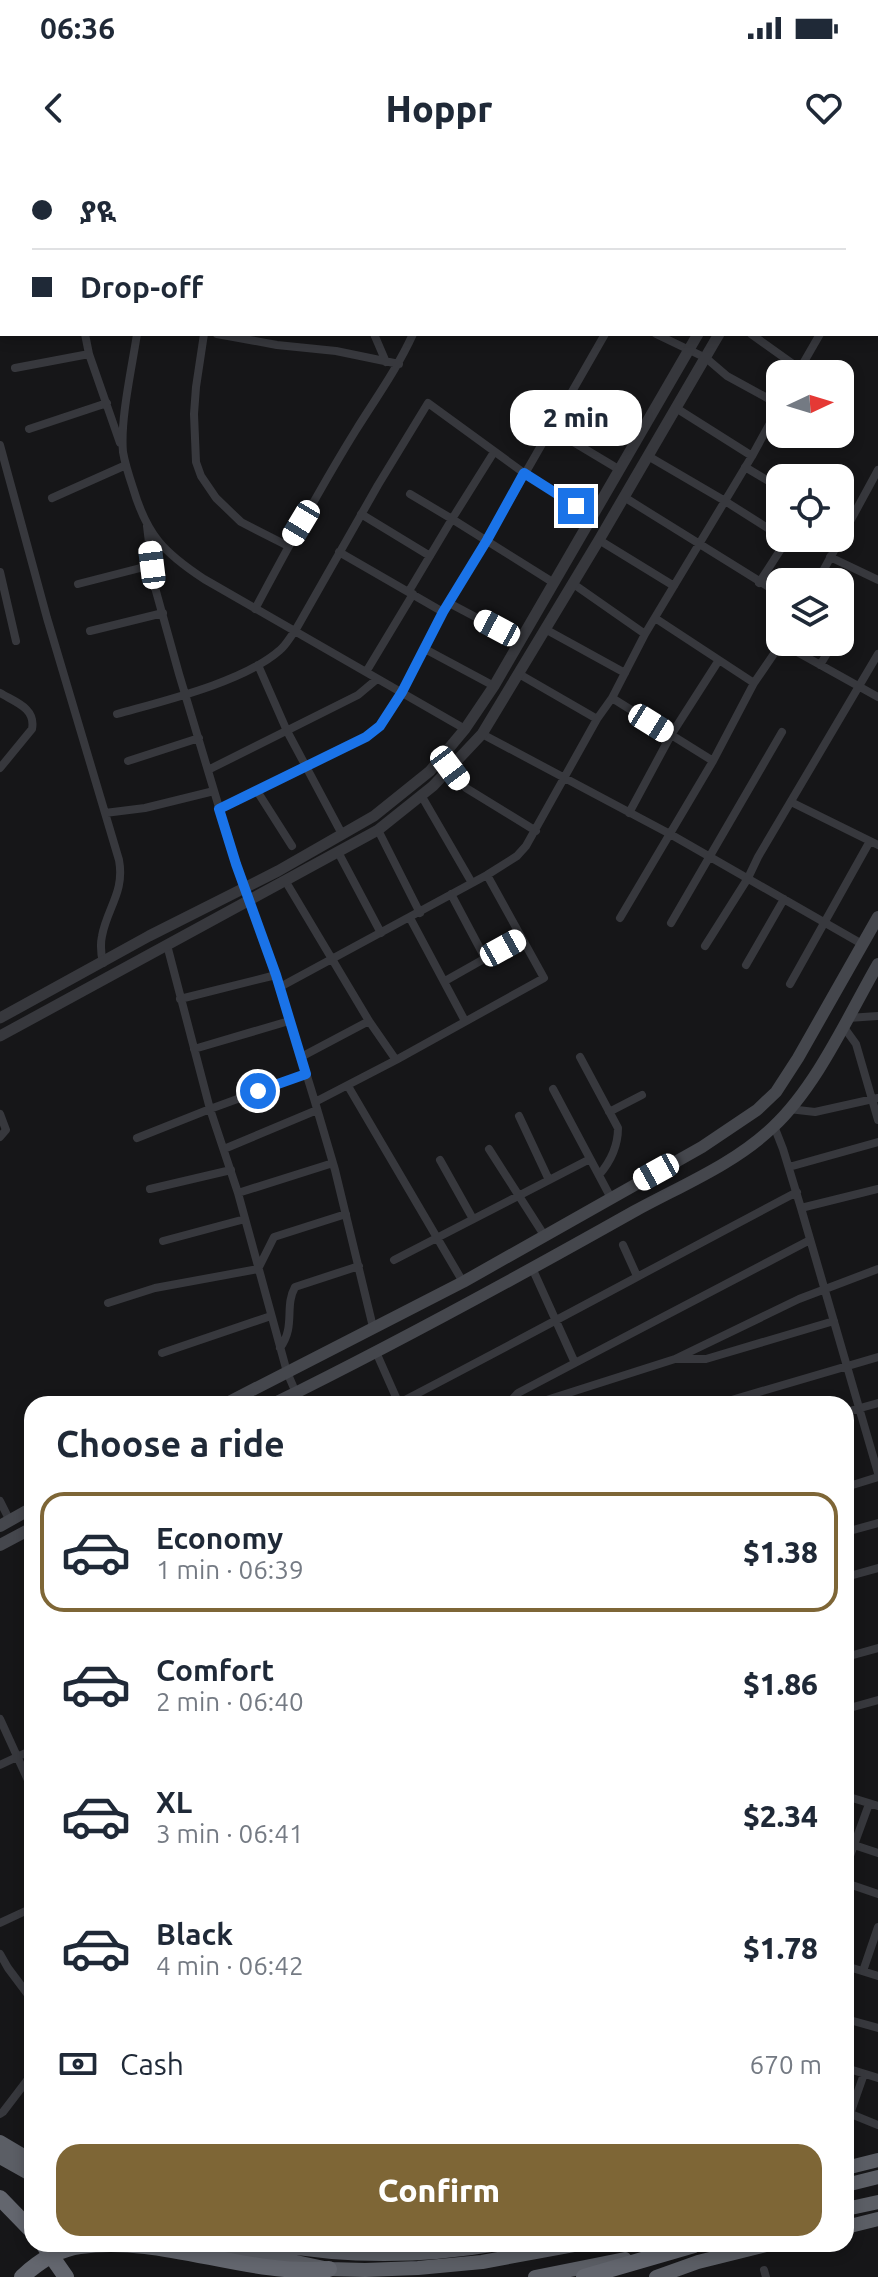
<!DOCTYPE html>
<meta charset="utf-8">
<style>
body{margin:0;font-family:Ubuntu,"Noto Sans Ethiopic",sans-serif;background:#f2f2f3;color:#1f2937;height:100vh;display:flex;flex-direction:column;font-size:30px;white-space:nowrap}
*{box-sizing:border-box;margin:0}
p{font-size:26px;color:#747a83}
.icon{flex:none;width:44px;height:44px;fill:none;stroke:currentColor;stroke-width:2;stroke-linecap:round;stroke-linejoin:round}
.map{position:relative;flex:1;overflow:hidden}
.sheet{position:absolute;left:24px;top:1236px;width:830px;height:856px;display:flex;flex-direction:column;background:#fff;border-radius:24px;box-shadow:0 4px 12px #0003}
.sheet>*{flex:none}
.guide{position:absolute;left:0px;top:0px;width:878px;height:176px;box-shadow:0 4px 12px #0003;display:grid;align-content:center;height:176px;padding:0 32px;background:#fff}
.needle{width:52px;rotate:86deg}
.tools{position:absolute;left:766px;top:200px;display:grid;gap:16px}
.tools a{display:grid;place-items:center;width:88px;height:88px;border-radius:16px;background:#fff;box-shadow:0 4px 12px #0003;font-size:40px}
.end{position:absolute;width:36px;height:36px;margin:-18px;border:10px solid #1a73e8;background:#fff;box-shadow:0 0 0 4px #fff}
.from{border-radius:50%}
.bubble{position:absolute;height:56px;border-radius:24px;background:#fff;box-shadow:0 4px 12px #0003;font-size:26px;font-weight:800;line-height:56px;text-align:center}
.car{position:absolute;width:24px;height:48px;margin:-24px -12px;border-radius:10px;box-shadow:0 0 6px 2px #0007;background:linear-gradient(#fff 24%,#345 0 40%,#fff 0 76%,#345 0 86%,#fff 0)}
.guide b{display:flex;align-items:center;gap:28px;height:76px;font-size:30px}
.guide b+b{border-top:2px solid #e0e1e3}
.guide i{width:20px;height:20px;background:#1f2937}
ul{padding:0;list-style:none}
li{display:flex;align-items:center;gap:24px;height:120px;margin:0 16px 12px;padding:0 16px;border:4px solid transparent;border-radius:24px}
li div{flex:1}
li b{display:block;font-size:30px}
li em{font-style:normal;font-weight:800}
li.selected{border-color:#7e6636}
li>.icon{width:72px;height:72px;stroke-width:1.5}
h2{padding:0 32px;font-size:36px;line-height:96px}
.pay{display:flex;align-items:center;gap:20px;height:88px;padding:0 32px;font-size:30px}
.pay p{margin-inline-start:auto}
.cta{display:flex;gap:16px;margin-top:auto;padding:16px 32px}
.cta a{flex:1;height:92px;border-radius:24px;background:#7e6636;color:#fff;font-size:32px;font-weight:800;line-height:92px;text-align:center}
.status{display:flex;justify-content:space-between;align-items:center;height:56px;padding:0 40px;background:#fff;direction:ltr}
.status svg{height:22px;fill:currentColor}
header{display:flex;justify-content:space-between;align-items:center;height:104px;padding:0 32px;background:#fff;font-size:36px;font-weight:800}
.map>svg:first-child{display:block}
</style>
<div class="status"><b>06:36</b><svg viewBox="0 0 49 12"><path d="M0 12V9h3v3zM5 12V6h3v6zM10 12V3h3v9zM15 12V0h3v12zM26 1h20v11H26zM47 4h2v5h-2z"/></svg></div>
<header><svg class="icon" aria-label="back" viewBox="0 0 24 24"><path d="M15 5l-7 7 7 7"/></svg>Hoppr<svg class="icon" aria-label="heart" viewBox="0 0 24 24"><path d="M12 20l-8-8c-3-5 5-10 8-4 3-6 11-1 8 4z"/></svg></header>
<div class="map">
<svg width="878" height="2117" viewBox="0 0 878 2117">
<rect width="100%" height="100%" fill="#161618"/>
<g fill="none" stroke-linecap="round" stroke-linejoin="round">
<!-- minor -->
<path stroke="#37383d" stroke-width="8" d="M61 0V2
M111 0V2
M168 2 169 0
M255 2V0
M301 2V0
M349 2V0
M438 2V0
M85 174 89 194 120 283
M137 174C132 207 120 260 123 292 125 304 129 316 133 328 147 375 163 392 204 419L465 569
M204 174 196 227 194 254 196 302 201 316 216 338 241 362 288 386
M217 174 277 185 336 191 399 204
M374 174 386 202
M656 174 706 198 727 216 780 245
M751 174 800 209
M15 208 89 194
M797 214 820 174
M676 248 752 296
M550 268 620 310
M29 269 107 243
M0 285 47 458 119 700C125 732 107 748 102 776 100 785 101 794 103 803
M494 292 452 359 554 423
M648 296 725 341 780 376
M745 307 780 328
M624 337 780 434
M52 338 126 305
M361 354 430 396
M147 366 154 424 179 514 236 704 276 815 315 942 335 1010 373 1167
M599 380 674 426
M339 392 443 452
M830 397 878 420
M0 412 16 481
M817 422 878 310
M572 423 645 474
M759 423 788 378
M78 424 152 405
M409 431 452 359 410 334
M449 443 521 481
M255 449C287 389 320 328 356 270 376 238 397 209 413 174
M655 458 754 523
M545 469 625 513
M90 471 163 453
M840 472 850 456
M781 483 878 537
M425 489 494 526
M258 505 287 571 342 674
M820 505 834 482
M366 512 413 434
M519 514 597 559
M0 533C15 542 36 548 32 569L0 608
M612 538 713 601
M117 554C163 541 244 522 280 490 286 485 290 477 295 471L378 325 428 243 524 313 593 357
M482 574 670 674 862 784
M128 601 199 578
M450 608 466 628 536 671
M208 610 358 535 377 519
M257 631 292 686
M421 635 472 723
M791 642 878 685
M219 649 366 577 380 566 402 532 443 452 487 380 605 174
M105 653 145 648 214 631
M629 653 671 575 719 500
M378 670 420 753
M338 692 381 773
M286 722 369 861 396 900 544 818 487 715
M451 734 485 798
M410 758 465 861
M620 758 713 601 754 523 782 482
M671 763 782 572
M167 785 210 949 238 1033 287 1212 296 1233
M705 786 748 718 758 697 878 494
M746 805 784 739
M445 821 521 778
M790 824 870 681
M280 827 487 715 517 696 526 686 597 559 612 538 645 474 752 296 780 245
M180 839 276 815
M848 858 878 856
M843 866 856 884 878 960
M194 889 289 861
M301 897 369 861
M580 897 618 968C618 987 611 1001 599 1015
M348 926 463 1122
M553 929 611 1038
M315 942 396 900
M789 949 815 952 878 938
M609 952 642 935
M0 954 6 970 0 977
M519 956 549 1020
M774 966 783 989 801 1048 878 1313
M137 978 210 949 306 914
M224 989 317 950
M489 989 544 1075
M440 1000 473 1059
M789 1007 878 982
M150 1029 231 1010
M238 1033 333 1003
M801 1048 878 1029
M163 1081 245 1059
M623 1085 637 1116
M394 1100 590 999
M533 1110 575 1203 810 1080
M108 1143 155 1128 258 1109 274 1077 346 1054
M280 1188C296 1166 284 1147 295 1127L359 1106
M376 1192 399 1244
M162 1193 271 1156
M676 1199H706L834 1161
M399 1243C532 1174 664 1102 797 1032
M508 1244 518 1233 575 1203
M534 1244 675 1199 799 1139 878 1109
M718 1244 878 1197
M846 1252 878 1243
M846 1327 878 1317
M0 1341 10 1361
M26 1372 32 1385
M846 1372 878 1363
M846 1417 878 1408
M846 1497 878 1488
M846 1549 878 1540
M0 1559 32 1629
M0 1605 32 1590
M846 1636 878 1646
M846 1683 854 1685 869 1644
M846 1707 854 1685 878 1693
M846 1723 878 1734
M0 1763 32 1748
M0 1794 8 1808 32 1840
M846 1806 878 1816
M863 1811 878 1767
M846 1859 878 1868
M846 1908 878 1918
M846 1952 878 1965
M0 1954 3 1952 32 1914
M850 1954 864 1914
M764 2110 766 2117"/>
<!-- tertiary -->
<path stroke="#37383d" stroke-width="11" d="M800 2 801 0
M816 2 818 0
M0 858 149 776 278 711 374 656 430 611 465 569 494 526 698 174
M0 876 378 670 433 626 482 574 599 380 719 174"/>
<!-- secondary -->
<path stroke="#45474d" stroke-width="12" d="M225 1244 463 1122 702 987 757 950 776 932 798 898 878 757
M273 1244C395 1184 514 1119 633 1052 680 1026 733 1005 773 967 817 926 848 856 878 804
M0 1366 32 1348
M0 1385 32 1368"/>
<!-- primary -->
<path stroke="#53555c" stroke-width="14" d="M862 0 863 2
M876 29 878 34"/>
<!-- trunk -->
<path stroke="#5b5e65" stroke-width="14" d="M0 1982 32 2001
M0 1997 32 2015
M846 2008 878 2000
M846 2025 878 2017
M846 2049 878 2042
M846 2067 878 2059
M210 2084 329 2109 365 2110 418 2108 482 2102 579 2084
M272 2084C345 2097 423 2097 497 2084
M535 2117 625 2099
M656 2117 698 2102 770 2084"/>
<!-- motorway -->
<path stroke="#63666e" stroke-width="16" d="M0 2038 32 2071
M22 2117C38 2102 58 2089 80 2086 164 2074 246 2117 329 2109
M584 2117 694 2085"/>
<!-- motorway-bridge -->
<path stroke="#63666e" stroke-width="16" d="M43 2084 66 2117"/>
</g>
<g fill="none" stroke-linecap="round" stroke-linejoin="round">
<!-- route -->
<path stroke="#1a73e8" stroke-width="10" d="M258 931 306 914 276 815 236 704 219 649 366 577 380 566 402 532 443 452 487 380 524 313 576 346"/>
</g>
</svg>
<div class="tools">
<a><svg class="needle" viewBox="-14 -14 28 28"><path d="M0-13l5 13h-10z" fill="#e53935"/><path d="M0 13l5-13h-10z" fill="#747a83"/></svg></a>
<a><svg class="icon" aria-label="locate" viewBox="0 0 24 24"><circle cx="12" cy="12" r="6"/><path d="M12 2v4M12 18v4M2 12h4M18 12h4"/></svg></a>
<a><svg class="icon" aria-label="layers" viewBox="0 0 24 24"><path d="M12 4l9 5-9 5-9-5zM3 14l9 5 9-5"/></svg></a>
</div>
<i class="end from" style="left:258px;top:931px"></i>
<i class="end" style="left:576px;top:346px"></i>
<div class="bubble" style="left:510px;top:230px;width:132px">2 min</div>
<i class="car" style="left:301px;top:363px;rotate:211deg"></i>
<i class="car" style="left:152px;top:405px;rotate:353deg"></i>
<i class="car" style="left:497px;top:468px;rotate:298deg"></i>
<i class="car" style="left:651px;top:563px;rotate:122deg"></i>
<i class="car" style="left:450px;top:608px;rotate:143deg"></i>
<i class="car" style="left:503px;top:788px;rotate:61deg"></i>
<i class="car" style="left:656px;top:1012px;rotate:241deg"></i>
<div class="guide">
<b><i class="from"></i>ያዪ</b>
<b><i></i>Drop-off</b>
</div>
<section class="sheet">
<h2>Choose a ride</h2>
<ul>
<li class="selected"><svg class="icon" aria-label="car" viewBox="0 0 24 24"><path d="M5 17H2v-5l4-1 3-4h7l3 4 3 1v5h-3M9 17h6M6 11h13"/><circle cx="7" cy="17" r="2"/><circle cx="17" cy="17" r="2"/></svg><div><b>Economy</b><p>1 min · 06:39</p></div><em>$1.38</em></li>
<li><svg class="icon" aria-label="car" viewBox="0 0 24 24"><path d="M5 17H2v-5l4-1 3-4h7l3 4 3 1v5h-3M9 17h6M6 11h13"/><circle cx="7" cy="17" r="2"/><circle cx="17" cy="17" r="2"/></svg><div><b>Comfort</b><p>2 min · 06:40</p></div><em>$1.86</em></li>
<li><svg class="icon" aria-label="car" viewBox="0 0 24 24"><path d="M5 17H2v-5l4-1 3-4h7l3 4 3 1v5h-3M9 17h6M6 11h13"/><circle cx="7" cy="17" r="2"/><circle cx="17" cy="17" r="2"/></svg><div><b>XL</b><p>3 min · 06:41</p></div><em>$2.34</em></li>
<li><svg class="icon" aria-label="car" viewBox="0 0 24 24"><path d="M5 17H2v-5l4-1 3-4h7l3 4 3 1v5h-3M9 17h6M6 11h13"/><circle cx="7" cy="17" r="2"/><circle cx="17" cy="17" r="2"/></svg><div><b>Black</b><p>4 min · 06:42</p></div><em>$1.78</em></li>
</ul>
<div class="pay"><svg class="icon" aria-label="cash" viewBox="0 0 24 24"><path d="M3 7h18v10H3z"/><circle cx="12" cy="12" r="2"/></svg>Cash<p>670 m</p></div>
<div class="cta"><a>Confirm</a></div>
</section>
</div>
